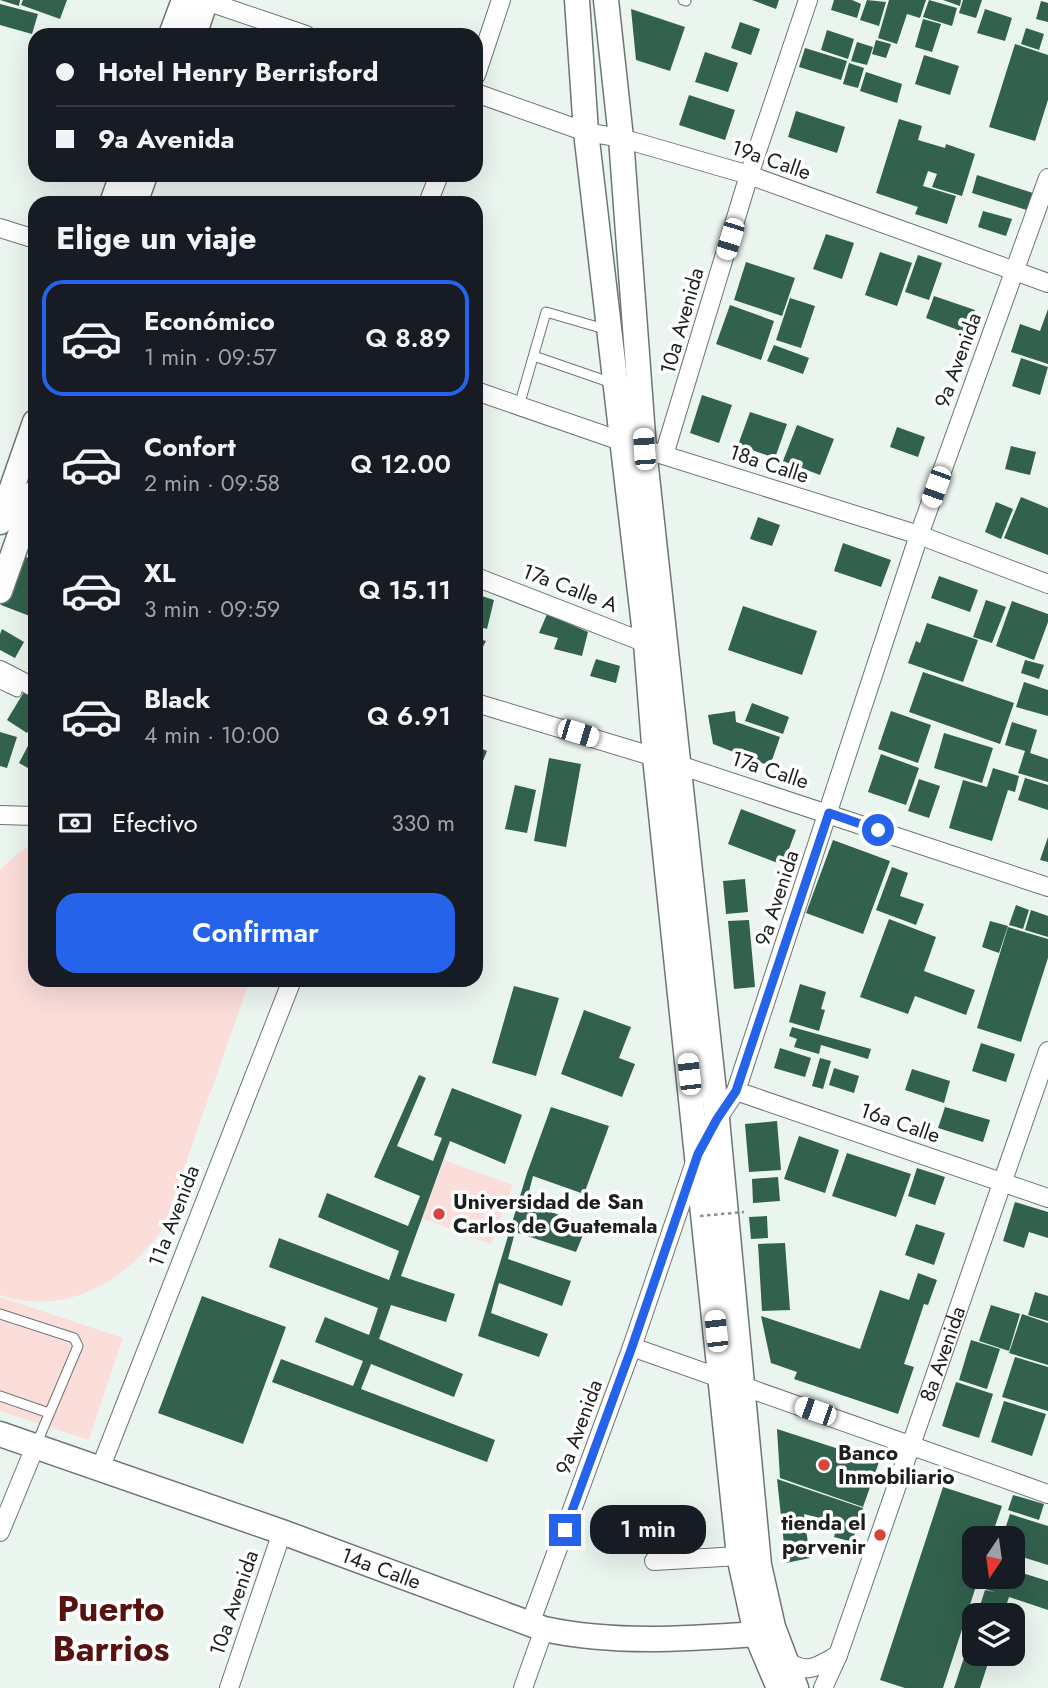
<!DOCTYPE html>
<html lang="es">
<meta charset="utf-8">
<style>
body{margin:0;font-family:Jost,sans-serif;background:#20242c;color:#f1f3f6;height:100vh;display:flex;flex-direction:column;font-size:26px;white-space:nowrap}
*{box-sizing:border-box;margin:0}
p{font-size:23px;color:#9ea1a6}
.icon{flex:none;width:38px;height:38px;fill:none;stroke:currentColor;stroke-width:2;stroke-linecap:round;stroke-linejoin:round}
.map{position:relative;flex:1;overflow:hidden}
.side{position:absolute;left:28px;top:196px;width:455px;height:791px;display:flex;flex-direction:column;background:#171b24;border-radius:21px;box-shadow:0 7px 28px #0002}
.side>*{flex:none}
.top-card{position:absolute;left:28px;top:28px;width:455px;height:154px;border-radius:21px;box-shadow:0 7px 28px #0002;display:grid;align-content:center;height:154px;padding:0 28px;background:#171b24}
.needle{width:46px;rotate:193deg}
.buttons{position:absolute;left:962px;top:1526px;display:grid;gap:14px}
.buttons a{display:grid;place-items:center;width:63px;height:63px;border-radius:14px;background:#171b24;box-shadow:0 7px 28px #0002;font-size:35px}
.end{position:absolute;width:32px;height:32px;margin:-16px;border:9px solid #2563eb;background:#fff;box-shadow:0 0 0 4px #fff}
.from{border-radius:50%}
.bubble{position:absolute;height:49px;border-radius:21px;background:#171b24;box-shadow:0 7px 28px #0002;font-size:23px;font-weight:600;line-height:49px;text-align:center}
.car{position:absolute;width:21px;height:42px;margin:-21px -10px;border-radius:9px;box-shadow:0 0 5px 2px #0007;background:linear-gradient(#fff 24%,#345 0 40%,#fff 0 76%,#345 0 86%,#fff 0)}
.top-card b{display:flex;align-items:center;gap:24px;height:66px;font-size:26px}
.top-card b+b{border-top:2px solid #363941}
.top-card i{width:18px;height:18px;background:#f1f3f6}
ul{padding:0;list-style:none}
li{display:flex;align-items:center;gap:21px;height:116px;margin:0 14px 10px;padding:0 14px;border:4px solid transparent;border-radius:21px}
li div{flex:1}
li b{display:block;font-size:26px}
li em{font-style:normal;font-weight:600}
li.on{border-color:#2563eb}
li>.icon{width:63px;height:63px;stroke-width:1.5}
h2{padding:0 28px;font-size:32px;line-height:84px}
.pay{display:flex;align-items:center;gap:18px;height:77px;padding:0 28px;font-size:26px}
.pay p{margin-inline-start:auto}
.cta{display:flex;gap:14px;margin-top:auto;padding:14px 28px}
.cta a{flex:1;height:80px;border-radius:21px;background:#2563eb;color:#fff;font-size:28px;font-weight:600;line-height:80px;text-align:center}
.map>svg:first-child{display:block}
</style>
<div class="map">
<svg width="1048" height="1688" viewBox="0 0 1048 1688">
<rect width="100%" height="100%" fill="#ebf5f0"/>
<!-- green -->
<path fill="#fbddd9" d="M35 842V980H250L163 1228C127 1281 66 1317 0 1295V870L18 853Z
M444 1160 513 1185 491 1244 422 1218Z
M0 1297 123 1338 89 1440 0 1411Z"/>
<!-- building -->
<path fill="#32614e" d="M0 0H20L19 6Z
M23 0H67L60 19 21 5Z
M752 0H779L776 9Z
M834 0H852L861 4 857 18 831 10Z
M867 0 886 2 879 26 860 20Z
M889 0H926L920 18 907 14 897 44 878 38Z
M929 0 957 8 952 26 923 17Z
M943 0H961L960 6Z
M963 0H982L976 18 959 13Z
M1041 1 1048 3V22L1036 19Z
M0 4 38 14 32 34 0 25Z
M631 9 685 27 670 71 636 60Z
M985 9 1012 18 1005 41 977 33Z
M923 19 941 24 932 52 915 47Z
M740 22 760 29 751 55 731 48Z
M1026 28 1044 34 1039 50 1021 44Z
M827 30 854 39 848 59 821 50Z
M876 40 891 44 886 58 872 54Z
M857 42 873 47 867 65 851 61Z
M1015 44 1048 55V100L1035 141 989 127Z
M805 48 847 61 841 80 799 67Z
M705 52 738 63 728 92 695 82Z
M924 55 959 66 950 95 915 84Z
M849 63 864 68 858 88 843 84Z
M866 72 902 84 897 103 860 91Z
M689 95 735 110 725 140 679 125Z
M796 111 845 127 837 153 788 137Z
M899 119 922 126 918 140 945 148 946 144 975 154 962 196 932 187 937 174 928 171 923 186 956 196 947 224 915 214 918 207 876 193Z
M977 175 1036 194 1030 211 972 193Z
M983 211 1012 219 1006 236 978 227Z
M826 234 854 243 842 279 813 269Z
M880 252 912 263 897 306 865 295Z
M918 255 942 263 929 300 905 292Z
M746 262 795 278 782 316 734 300Z
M934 296 975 310 966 333 926 318Z
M790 298 815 306 801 348 776 340Z
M730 305 774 321 761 360 716 344Z
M1048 309V364L1011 352 1020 324 1040 331Z
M774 345 809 358 803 374 767 361Z
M1021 358 1048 367 1040 395 1012 386Z
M702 395 732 405 719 443 690 433Z
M750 412 787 424 775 458 738 445Z
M797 425 834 439 820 475 783 461Z
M897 427 925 437 918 457 890 447Z
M1011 446 1036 452 1030 475 1005 469Z
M1021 497 1048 508V555L1004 538Z
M996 502 1013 509 1001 539 985 532Z
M758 517 780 525 772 546 750 539Z
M843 543 891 560 881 587 834 571Z
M20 555 35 560V618L1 605Z
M939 576 978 590 970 612 931 598Z
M476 594 494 600 487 629 476 626Z
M986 600 1006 607 992 643 973 637Z
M1012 601 1048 614V622L1034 660 996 646Z
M743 606 817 631 802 675 728 650Z
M547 614 588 632 582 656 554 649 558 638 539 633Z
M927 623 978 640 963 682 908 663 916 641 920 643Z
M2 629 24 642 15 658 0 650V634Z
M476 638 486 641 476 660Z
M596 659 620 666 616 683 590 676Z
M1025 660 1044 665 1039 679 1021 673Z
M923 672 1014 703 1000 744 909 712Z
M1024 682 1048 690V716L1016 707Z
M27 687 35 691V720L27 733 7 720Z
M752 703 789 717 783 734 745 721Z
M735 711 736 722 780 737 770 766 713 744 708 715Z
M891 711 931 725 918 763 878 749Z
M1012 722 1037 730 1030 753 1048 759V782L1018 773 1025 751 1005 745Z
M0 732 17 737 7 768 0 766Z
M944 733 993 748 982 783 934 768Z
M30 742 35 745V772L19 763Z
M476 746 487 751 476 778Z
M881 754 919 768 906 805 868 792Z
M549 758 581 764 566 847 534 841Z
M993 768 1019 776 1015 792 1008 790 992 841 949 828 963 780 987 787Z
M1025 778 1048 785V810L1018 800Z
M919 779 940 786 929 818 908 811Z
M515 785 536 790 527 833 505 829Z
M741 809 796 830 783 865 728 844Z
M1048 837V862L1040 860Z
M833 840 890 861 863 934 806 913Z
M892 867 908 873 900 896 924 904 916 925 876 910Z
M745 879 748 912 726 914 723 881Z
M1016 905 1029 910 1023 929 1009 925Z
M1031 910 1048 916V937L1025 930Z
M889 919 936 937 924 971 975 990 966 1015 915 996 908 1014 860 997Z
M749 920 755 987 734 989 728 921Z
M990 921 1008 926 999 953 982 947Z
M1008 927 1048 939V958L1021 1042 977 1028Z
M800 984 826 992 821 1009 825 1010 819 1031 789 1022Z
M514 986 559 998 536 1076 492 1063Z
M584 1010 631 1027 619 1058 635 1064 622 1097 561 1074Z
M792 1027 871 1049 868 1059 821 1045 819 1054 794 1047 797 1039 789 1036Z
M981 1043 1015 1054 1006 1082 972 1071Z
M780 1048 811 1058 805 1077 774 1068Z
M820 1058 831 1061 823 1089 812 1086Z
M834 1068 859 1076 854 1093 829 1085Z
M912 1069 950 1081 944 1103 905 1090Z
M419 1075 426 1078 397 1146 433 1161 442 1138 434 1135 452 1088 522 1115 505 1164 450 1141 401 1276 455 1294 446 1322 391 1305 379 1339 463 1374 454 1397 371 1364 361 1389 495 1440 487 1462 272 1382 281 1359 353 1386 363 1361 315 1342 325 1317 369 1335 378 1308 269 1267 279 1238 389 1280 399 1251 318 1217 327 1193 408 1226 420 1196 374 1177Z
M551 1107 609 1126 584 1194 533 1176 526 1203 587 1225 576 1252 515 1232 508 1259 571 1281 562 1306 499 1283 491 1313 548 1334 539 1357 478 1336 527 1173Z
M945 1107 990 1120 983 1142 938 1128Z
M777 1121 781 1170 749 1172 745 1124Z
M799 1136 839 1150 825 1193 784 1179Z
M847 1153 911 1174 896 1217 832 1196Z
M917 1168 945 1177 935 1205 908 1196Z
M778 1177 780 1201 753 1203 752 1179Z
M1015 1202 1048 1212V1238L1029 1232 1024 1248 1003 1241Z
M767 1216 768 1238 751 1239 749 1217Z
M916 1224 945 1233 934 1265 905 1255Z
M785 1243 790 1310 762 1311 758 1244Z
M918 1273 937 1280 928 1305 924 1304 904 1364 914 1367 898 1414 794 1379 797 1372 771 1363 761 1316 860 1349 880 1290 909 1300Z
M1035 1292 1048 1296V1321L1028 1315Z
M202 1296 286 1327 243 1444 158 1413Z
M991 1305 1020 1314 1009 1351 979 1341Z
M1022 1314 1048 1323V1365L1009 1353Z
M971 1340 1000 1349 987 1389 959 1380Z
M1015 1357 1048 1367V1411L1002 1397Z
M956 1382 993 1394 979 1438 942 1426Z
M1004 1401 1046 1414 1032 1456 991 1442Z
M777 1429 879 1462 863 1507 780 1478Z
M777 1479 863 1508 852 1542 834 1537 838 1523 804 1514 810 1558 786 1563Z
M943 1487 1002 1506 991 1538H975V1577H979L943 1688H905L880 1680Z
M1013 1495 1044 1504 1039 1520 1008 1510Z
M1010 1514 1048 1526V1565L1013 1554V1538H1002Z
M1013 1570 1048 1581V1610L1009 1597 1003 1615H977L985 1590 994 1592 985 1589 989 1577H1013Z
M975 1624V1654H991L980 1688H954Z"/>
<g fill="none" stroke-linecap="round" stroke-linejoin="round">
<defs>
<path id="lane" d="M683 0 686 1
M534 356 612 383
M519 406 546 312 608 330
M0 684 17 692
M0 1314 74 1338 78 1346 36 1445
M0 1396 49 1413"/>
<g id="street">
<path d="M203 0 306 35"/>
<path d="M476 75 501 0"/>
<path d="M476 93 586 132 621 138 749 175 1048 283"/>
<path d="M428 203 439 175"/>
<path d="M0 228 35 239"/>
<path d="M476 391 644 449 919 535 1048 584"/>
<path d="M664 455 749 175 808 0"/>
<path d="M476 577 646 643"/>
<path d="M0 670 35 688"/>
<path d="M476 703 655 757 1048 887"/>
<path d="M0 815 35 816"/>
<path d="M736 1091 1048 1198"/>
<path d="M716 1121 736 1091 919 535 1048 178"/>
<path d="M632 1347 1048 1494"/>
<path d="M100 1469 292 980"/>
<path d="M0 1532 35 1447"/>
<path d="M654 1561 739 1556"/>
<path d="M530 1624 632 1347 695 1162"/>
<path d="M786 1660C807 1676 818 1666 838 1655"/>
<path d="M229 1688 282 1532"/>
<path d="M523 1688 544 1629"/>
<path id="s1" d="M823 1688 838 1655 1048 1051"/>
</g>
<g id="secondary">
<path d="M577 0 586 132 646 643 655 757 739 1556 756 1634 779 1688"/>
<path d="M606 0 621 138 644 449 717 1119 759 1565 773 1627 796 1688"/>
<path d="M171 35 184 0"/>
<path d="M194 35 206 0"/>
<path d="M112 203 122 175"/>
<path d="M135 203 145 175"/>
<path d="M0 522 35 422"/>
<path d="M0 591 35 492"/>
<path id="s2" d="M0 1434 282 1532 544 1629C614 1644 686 1639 756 1634L769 1629"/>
</g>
</defs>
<!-- lane casing -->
<use href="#lane" stroke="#6d7672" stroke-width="11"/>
<!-- street casing -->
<use href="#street" stroke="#6d7672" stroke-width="20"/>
<!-- secondary casing -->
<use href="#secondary" stroke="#6d7672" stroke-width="27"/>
<!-- lane -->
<use href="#lane" stroke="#fff" stroke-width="9"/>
<!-- street -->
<use href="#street" stroke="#fff" stroke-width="18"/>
<!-- secondary -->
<use href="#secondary" stroke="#fff" stroke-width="24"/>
<!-- path-bridge -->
<path stroke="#8a908d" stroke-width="2.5" stroke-dasharray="3.5 3.5" stroke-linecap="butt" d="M700 1216 744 1212"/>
</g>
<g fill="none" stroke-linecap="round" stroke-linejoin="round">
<!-- route -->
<path stroke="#2563eb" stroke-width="9" d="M565 1530 632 1347 698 1154 717 1119 736 1091 829 813 878 830"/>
</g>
<!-- markers -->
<g fill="#d4463d" stroke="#fff" stroke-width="2.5">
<circle cx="439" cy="1214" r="7"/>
<circle cx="824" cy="1465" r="7"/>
<circle cx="880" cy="1535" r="7"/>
</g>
<g text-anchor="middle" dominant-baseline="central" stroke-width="7" stroke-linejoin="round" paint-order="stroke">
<!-- street labels -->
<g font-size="21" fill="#1c1f1e" stroke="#fff">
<text transform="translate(771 160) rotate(19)">19a Calle</text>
<text transform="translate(682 321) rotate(-74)">10a Avenida</text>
<text transform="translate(958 360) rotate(-70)">9a Avenida</text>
<text transform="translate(769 464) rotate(18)">18a Calle</text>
<text transform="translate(570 588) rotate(21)">17a Calle A</text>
<text transform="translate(770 770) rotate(18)">17a Calle</text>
<text transform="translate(777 898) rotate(-72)">9a Avenida</text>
<text transform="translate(900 1123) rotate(19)">16a Calle</text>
<text transform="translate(174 1216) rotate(-69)">11a Avenida</text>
<text stroke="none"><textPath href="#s1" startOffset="355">8a Avenida</textPath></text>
<text transform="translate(579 1427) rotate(-70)">9a Avenida</text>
<text stroke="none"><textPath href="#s2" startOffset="404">14a Calle</textPath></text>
<text transform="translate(234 1603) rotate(-71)">10a Avenida</text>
</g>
<!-- poi labels -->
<g font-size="21" font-weight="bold" fill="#1c1f1e" stroke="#fff" text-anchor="start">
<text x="453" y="1202">Universidad de San<tspan x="453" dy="24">Carlos de Guatemala</tspan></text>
<text x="838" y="1453">Banco<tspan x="838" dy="24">Inmobiliario</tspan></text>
<text x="866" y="1523" text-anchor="end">tienda el<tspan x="866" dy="24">porvenir</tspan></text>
</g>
<!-- town labels -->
<g font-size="35" font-weight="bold" fill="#571310" stroke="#fff">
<text x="111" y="1609">Puerto<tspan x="111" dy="40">Barrios</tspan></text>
</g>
</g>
</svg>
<div class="buttons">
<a><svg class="needle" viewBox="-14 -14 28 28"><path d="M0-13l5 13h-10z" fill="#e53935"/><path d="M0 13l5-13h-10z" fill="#9ea1a6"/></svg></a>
<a><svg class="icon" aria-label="layers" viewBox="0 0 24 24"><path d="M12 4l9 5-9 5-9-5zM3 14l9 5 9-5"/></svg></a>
</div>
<i class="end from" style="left:878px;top:830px"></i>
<i class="end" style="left:565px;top:1530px"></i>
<div class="bubble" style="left:590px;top:1505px;width:116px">1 min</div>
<i class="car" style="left:730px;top:239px;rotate:197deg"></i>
<i class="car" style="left:644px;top:449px;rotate:356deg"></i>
<i class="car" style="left:936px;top:487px;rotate:200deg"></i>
<i class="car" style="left:578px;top:733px;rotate:107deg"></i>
<i class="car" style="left:689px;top:1074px;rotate:354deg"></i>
<i class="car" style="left:716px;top:1331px;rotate:354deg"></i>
<i class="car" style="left:815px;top:1411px;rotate:289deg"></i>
<div class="top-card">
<b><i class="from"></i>Hotel Henry Berrisford</b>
<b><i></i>9a Avenida</b>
</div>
<section class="side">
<h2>Elige un viaje</h2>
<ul>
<li class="on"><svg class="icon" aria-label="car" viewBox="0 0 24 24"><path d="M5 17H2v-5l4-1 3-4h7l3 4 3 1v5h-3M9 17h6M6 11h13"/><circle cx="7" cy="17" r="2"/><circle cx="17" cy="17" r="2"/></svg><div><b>Económico</b><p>1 min · 09:57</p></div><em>Q 8.89</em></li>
<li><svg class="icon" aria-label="car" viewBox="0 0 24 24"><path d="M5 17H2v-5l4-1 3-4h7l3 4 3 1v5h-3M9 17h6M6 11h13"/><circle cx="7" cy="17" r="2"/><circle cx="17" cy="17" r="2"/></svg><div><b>Confort</b><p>2 min · 09:58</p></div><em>Q 12.00</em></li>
<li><svg class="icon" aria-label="car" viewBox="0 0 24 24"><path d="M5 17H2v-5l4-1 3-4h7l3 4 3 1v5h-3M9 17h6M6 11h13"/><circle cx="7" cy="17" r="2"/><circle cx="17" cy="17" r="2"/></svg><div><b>XL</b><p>3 min · 09:59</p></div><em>Q 15.11</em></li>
<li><svg class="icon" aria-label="car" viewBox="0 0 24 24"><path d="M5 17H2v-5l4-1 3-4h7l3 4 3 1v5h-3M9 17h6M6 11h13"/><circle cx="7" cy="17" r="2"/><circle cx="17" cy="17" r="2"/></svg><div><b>Black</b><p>4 min · 10:00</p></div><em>Q 6.91</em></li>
</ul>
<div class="pay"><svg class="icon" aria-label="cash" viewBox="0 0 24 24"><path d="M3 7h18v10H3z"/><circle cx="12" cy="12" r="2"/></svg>Efectivo<p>330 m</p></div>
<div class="cta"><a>Confirmar</a></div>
</section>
</div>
